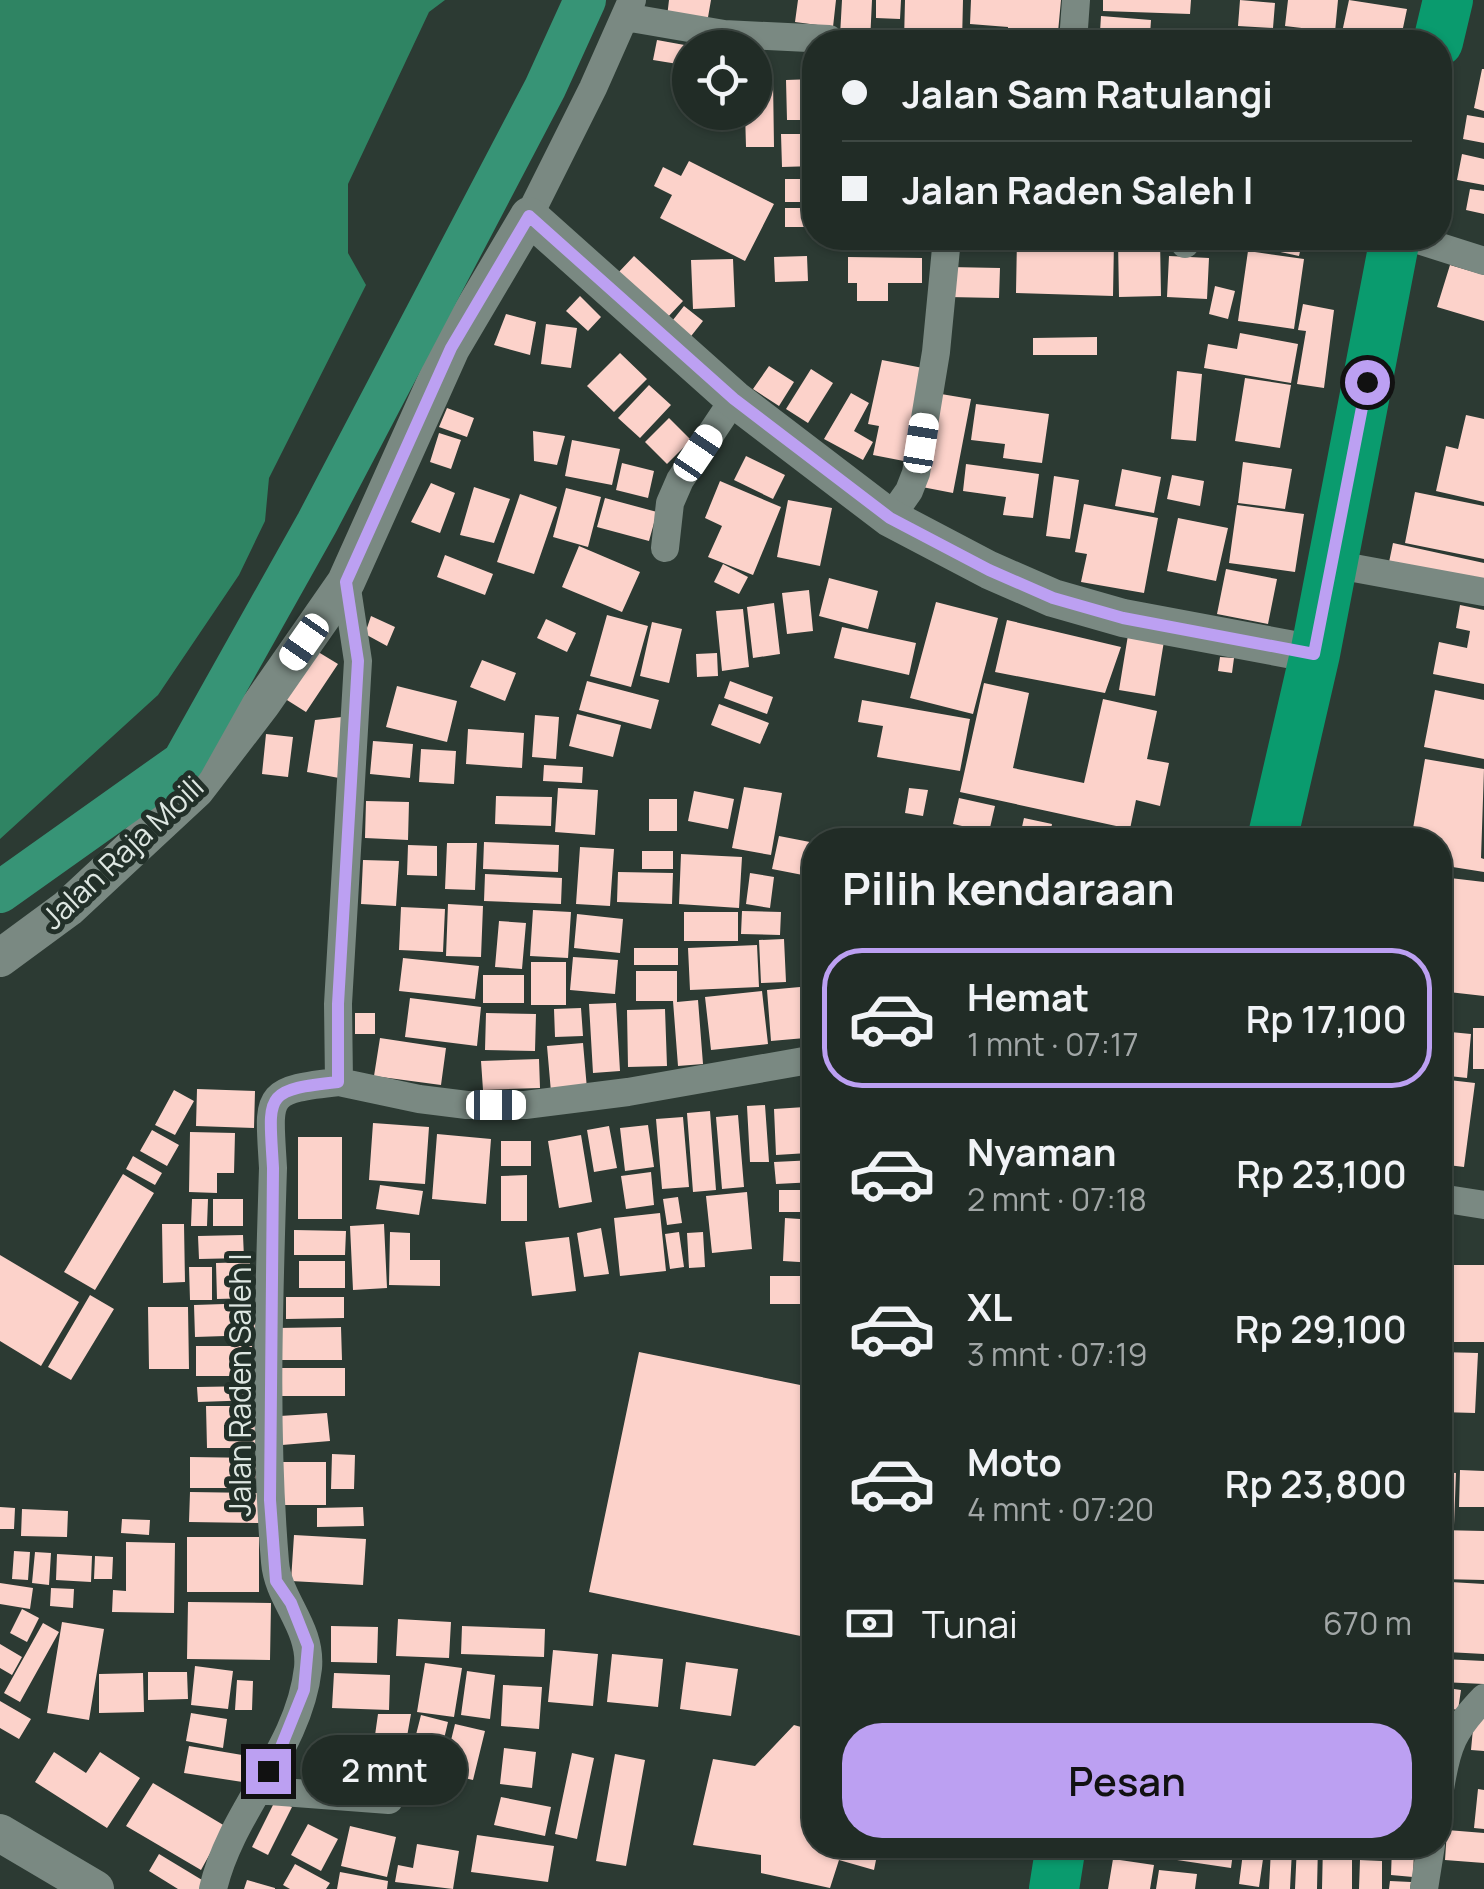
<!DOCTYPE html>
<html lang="id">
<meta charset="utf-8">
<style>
body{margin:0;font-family:Manrope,sans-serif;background:#29342e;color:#f1f3f6;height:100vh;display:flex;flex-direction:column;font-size:38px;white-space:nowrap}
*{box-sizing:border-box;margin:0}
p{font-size:32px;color:#a2a7a7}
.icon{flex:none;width:55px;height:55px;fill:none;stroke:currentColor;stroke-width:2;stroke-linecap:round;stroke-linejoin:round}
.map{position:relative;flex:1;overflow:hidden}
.panel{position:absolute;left:802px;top:828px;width:650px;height:1030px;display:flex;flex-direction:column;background:#212c26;border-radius:40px;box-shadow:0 2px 8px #0004,0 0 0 2px #3e4843}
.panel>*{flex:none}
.hud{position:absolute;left:802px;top:30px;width:650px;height:220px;border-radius:40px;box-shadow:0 2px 8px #0004,0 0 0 2px #3e4843;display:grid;align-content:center;height:220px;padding:0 40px;background:#212c26}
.controls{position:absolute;left:672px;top:30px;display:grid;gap:20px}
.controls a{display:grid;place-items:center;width:100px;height:100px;border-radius:50%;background:#212c26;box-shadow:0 2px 8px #0004,0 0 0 2px #3e4843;font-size:50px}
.end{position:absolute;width:45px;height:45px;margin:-22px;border:12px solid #bca0f2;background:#111;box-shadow:0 0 0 5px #111}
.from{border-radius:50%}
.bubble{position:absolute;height:70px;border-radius:35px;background:#212c26;box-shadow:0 2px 8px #0004,0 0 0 2px #3e4843;font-size:32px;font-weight:600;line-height:70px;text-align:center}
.car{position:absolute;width:30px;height:60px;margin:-30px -15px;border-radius:12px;box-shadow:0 0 8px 2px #0007;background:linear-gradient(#fff 24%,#345 0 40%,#fff 0 76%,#345 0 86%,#fff 0)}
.hud b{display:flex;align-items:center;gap:35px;height:95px;font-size:38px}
.hud b+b{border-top:2px solid #3e4843}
.hud i{width:25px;height:25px;background:#f1f3f6}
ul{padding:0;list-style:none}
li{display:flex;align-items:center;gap:30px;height:140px;margin:0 20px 15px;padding:0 20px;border:5px solid transparent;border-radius:40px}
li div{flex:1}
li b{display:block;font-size:38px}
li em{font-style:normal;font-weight:600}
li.selected{border-color:#bca0f2}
li>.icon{width:90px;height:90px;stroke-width:1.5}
h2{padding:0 40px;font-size:45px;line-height:120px}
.pay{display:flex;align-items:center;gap:25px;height:110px;padding:0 40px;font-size:38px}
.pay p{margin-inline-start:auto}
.action{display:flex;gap:20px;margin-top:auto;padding:20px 40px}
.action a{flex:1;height:115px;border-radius:40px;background:#bca0f2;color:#111;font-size:40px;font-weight:600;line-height:115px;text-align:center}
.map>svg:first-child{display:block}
</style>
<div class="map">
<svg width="1484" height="1889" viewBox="0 0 1484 1889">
<rect width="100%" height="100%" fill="#2c3a33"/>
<!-- water -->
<path fill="#2f8463" d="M0 0H445L429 12 348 184V253L366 285 269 478 265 521 239 575 158 695 0 839Z"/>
<!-- building -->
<path fill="#fcd2ca" d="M669 0H711L707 23 667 17Z
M798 0H836L833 27 795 22Z
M842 0H872L870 42H846L847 37 840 36Z
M876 0H901L900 19 876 18Z
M905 0H963L962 42 904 41Z
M971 0H1061L1058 32 1042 30 1041 42H1007L1008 27 970 24Z
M1103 0H1191L1190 14 1103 11Z
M1240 0 1275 3 1273 28 1238 26Z
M1288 0H1338L1335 32 1285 26Z
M1349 0 1407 9 1400 42H1368L1341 37Z
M1101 16 1151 20 1150 35 1100 32Z
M1090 37 1147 38V42H1090Z
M657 40 690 46V66L653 60Z
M1482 69H1484V111L1474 108Z
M773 79 774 147H746L745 112H755V80Z
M815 79V120H787L786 80Z
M1467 115 1484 118V143L1463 139Z
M781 134H815V166L782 167Z
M1462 154 1484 159V185L1457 180Z
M689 161 774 204 745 261 660 218 672 195 654 186 663 167 681 176Z
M785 179H815V202H785Z
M1470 189 1484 191V214L1466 210Z
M785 208H815V227H785Z
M853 238H886V242L853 243Z
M1017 238 1114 241 1113 296 1016 293Z
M1254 238H1303L1299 256 1252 246Z
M1160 239 1161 296 1119 297 1118 240Z
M1248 251 1304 259 1294 329 1238 321Z
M634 256 683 301 666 319 617 274Z
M807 256 808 281 775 282 774 257Z
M1169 256 1209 258 1207 299 1167 297Z
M848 257 922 258V283H888V301H857V283H848Z
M733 259 735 307 693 309 691 260Z
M1450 265 1484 275V321L1437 307Z
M949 267 1000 268 999 298 948 297Z
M1215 286 1235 291 1228 319 1209 314Z
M580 296 601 317 588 331 566 311Z
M1303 304 1334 310 1324 388 1297 384 1306 331 1298 330Z
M684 306 703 321 688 340 669 325Z
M506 314 536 322 530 355 494 345Z
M546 324 577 328 571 368 541 364Z
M1240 333 1298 344 1291 383 1204 368 1208 344 1237 349Z
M1097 337V355H1033V338Z
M620 353 647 379 614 412 587 386Z
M882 360 928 369 909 462 873 455 879 426 868 424Z
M769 366 794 382 779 406 753 389Z
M811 369 833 383 808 423 786 409Z
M1177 371 1202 374 1196 441 1171 439Z
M1245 378 1291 385 1280 448 1235 441Z
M649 385 671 405 640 438 618 418Z
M851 393 869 403 854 431 873 442 863 460 824 439Z
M941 394 971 399 953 493 922 487Z
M976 404 1049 414 1042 463 1003 458 1005 444 971 440Z
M447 408 474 418 467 437 439 427Z
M1466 415 1484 419V502L1436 491 1446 446 1458 449Z
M669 418 691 440 667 464 645 442Z
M533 431 565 436 557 465 534 461Z
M439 433 461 440 451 469 430 462Z
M572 440 620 449 612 485 565 476Z
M746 456 785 475 773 499 734 480Z
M1243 462 1292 469 1285 509 1238 503Z
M622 463 654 471 648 498 616 490Z
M966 464 1039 474 1033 518 1003 515 1006 497 963 491Z
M1122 469 1161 477 1154 513 1115 506Z
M1172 475 1204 481 1200 506 1167 499Z
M1054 476 1079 480 1070 539 1046 536Z
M720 481 781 507 753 575 708 557 722 526 705 518Z
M431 483 455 493 440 533 411 522Z
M474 487 510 499 494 543 460 535Z
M566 488 601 497 588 547 553 537Z
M1415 492 1484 506V559L1405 543Z
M520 494 557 507 534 574 497 562Z
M605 498 657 512 649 541 597 527Z
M788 500 832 508 820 566 777 557Z
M1084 504 1158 518 1144 593 1081 582 1087 554 1075 552Z
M1237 505 1304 514 1295 572 1229 563Z
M1178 518 1228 528 1216 581 1167 571Z
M1393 543 1484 563V589L1388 567Z
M579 546 640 572 622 612 562 587Z
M445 555 493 574 485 595 437 577Z
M723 564 748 577 739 594 714 582Z
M1226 569 1277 579 1268 624 1217 614Z
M829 578 878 591 868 629 819 616Z
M809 590 813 631 787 634 782 593Z
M936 602 998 618 973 714 910 698Z
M774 603 780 654 753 658 747 607Z
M1460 605 1484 610V684L1433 674 1439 642 1467 648 1470 631 1456 628Z
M743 609 749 667 722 671 716 611Z
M607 615 648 626 631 687 590 676Z
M371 616 395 627 387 646 365 634Z
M546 619 576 633 567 652 537 638Z
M1007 620 1121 647 1105 693 995 672Z
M652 622 682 629 669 683 640 676Z
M842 627 916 643 909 675 834 658Z
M1129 629 1165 635 1155 696 1119 690Z
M310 647 338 664 306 712 279 695Z
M717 653 718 676 697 677 696 654Z
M1220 657 1234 658 1232 673 1218 671Z
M482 660 516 673 505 701 470 687Z
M587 681 659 700 651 729 579 710Z
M730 681 773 697 767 714 724 698Z
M984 683 1029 693 1013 768 1084 783 1103 699 1157 711 1147 759 1169 763 1160 806 1136 800 1130 829 960 792Z
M397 686 457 701 447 742 386 727Z
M1435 690 1484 700V759L1424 747Z
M862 700 970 719 960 771 877 757 883 726 858 722Z
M719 704 769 723 760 744 711 725Z
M577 714 621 725 613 757 569 746Z
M535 715 559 717 556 759 532 757Z
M342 717 339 778 307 772 315 720Z
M468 729 524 733 522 768 466 764Z
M266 734 293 737 288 777 262 774Z
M373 741 413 744 410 778 370 774Z
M421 749 456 751 454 784 419 782Z
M1425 759 1484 769 1481 858 1484 859V872L1440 865V840H1411Z
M544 765 583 767 582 783 543 781Z
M744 787 782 793 771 855 732 848Z
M558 788 598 790 595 835 555 832Z
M909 788 928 790 923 816 905 813Z
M694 791 734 799 728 829 688 821Z
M496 796 552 797 551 826 495 824Z
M959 798 995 806 989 832 953 824Z
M649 799H677V831H649Z
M366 801 409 802 408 840 365 838Z
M1024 818 1052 824 1049 840H1019Z
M1093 831 1127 838V840H1091Z
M779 836 815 843 813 877 772 869Z
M484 842 559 845 558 872 483 869Z
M447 843H477L475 890 445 889Z
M408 845 437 846V876L407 875Z
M580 847 614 849 610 906 576 904Z
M642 851H673V869H642Z
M681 854 742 857 739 908 679 904Z
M363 860 399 861 396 906 361 904Z
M618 872 673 873 672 904 617 902Z
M750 873 774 877 770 908 746 904Z
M485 874 562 878 561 904 484 901Z
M1450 878 1484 882V996L1440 991V955Z
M813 881H815V945L800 942Z
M448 904 483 906 481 957 446 956Z
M401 907 445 909 443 952 399 950Z
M533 910 571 912 568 958 530 956Z
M742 911 781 912 780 935 741 934Z
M684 912H738V941H684Z
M577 914 623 919 620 953 574 948Z
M499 921 526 923 522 969 495 967Z
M784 939 786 982 761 983 759 940Z
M757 945 759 987 690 990 688 948Z
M634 948H678V965H634Z
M573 957 618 960 615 994 570 990Z
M403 958 479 966 475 999 399 991Z
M531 962H566V1005H531Z
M636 971H677V1002L698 1000 703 1064 678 1066 673 1001H636Z
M483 975H524V1003H483Z
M800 987 805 1038 771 1041 767 990Z
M762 991 768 1044 711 1050 705 997Z
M410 998 481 1007 477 1046 405 1037Z
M616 1003 620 1071 593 1073 589 1004Z
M581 1008 583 1036 555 1037 554 1009Z
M665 1009 667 1066 628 1067 627 1010Z
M355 1013H375V1034H355Z
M486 1013 536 1014 535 1051 485 1050Z
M1473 1028H1484V1069H1473Z
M1440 1031 1471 1034 1467 1078 1440 1075Z
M380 1038 446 1048 441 1085 374 1076Z
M583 1043 587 1089 551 1092 547 1046Z
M539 1059 540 1088 483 1090 481 1061Z
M1449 1080 1475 1083 1464 1167 1440 1164Z
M197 1089 255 1091 254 1128 196 1126Z
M174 1090 194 1101 175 1135 155 1125Z
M765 1105 769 1162H750L747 1106Z
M805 1107 808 1153 776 1155 774 1109Z
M710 1111 716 1190 693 1192 687 1113Z
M738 1115 744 1187 722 1189 716 1117Z
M683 1117 689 1187 662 1189 656 1119Z
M373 1123 429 1127 425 1184 369 1180Z
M648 1125 654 1167 625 1171 620 1128Z
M609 1126 617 1168 594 1172 587 1130Z
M152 1130 179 1145 167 1166 140 1151Z
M190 1132 235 1133 234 1173H217V1193L189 1192Z
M437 1134 491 1139 486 1204 432 1199Z
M581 1135 592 1202 559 1208 548 1141Z
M298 1137H342V1219H298Z
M501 1141H531V1166H501Z
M133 1156 162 1173 155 1185 126 1169Z
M815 1160V1182L776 1184 774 1162Z
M651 1172 654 1205 626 1209 621 1176Z
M123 1174 154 1193 95 1290 64 1272Z
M527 1175V1221H501V1176Z
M380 1185 423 1191 419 1215 376 1209Z
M779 1190H815V1212H779Z
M747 1192 752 1249 712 1253 706 1196Z
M678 1197 682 1223 667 1225 663 1199Z
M192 1199H208L207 1226H191Z
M213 1199H243V1226H213Z
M660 1213 666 1271 620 1276 614 1218Z
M785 1218 815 1220V1263L783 1261Z
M162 1224H184L185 1282 163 1283Z
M384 1224 387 1288 353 1290 350 1226Z
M601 1228 609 1274 584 1277 577 1233Z
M294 1230 346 1231 345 1255H294Z
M390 1232 410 1233V1260H440V1286L389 1285Z
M679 1232 684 1267 670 1269 665 1234Z
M703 1232 705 1267 689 1268 687 1233Z
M243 1235 244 1258 199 1259 198 1236Z
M569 1237 576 1291 532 1296 525 1242Z
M0 1255 79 1302 41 1366 0 1341Z
M299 1261H345V1288H299Z
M250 1262 251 1298 217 1299 216 1263Z
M1445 1265H1484V1342H1445V1321L1440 1320V1276H1445Z
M189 1267H212V1300H190Z
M770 1276H806V1304H770Z
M90 1295 114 1309 71 1380 48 1367Z
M286 1297H344V1318L286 1319Z
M255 1303 256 1335 195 1337 194 1305Z
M148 1307H188L189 1369H149Z
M341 1327 342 1360H276V1328Z
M196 1346H252V1376H196Z
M639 1352 815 1388V1639L589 1592Z
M1440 1352 1478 1353 1475 1413 1440 1412Z
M282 1368H345V1396H282Z
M255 1386 256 1400 198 1402 197 1387Z
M206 1406H257L258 1448H207Z
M327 1413 330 1441 282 1445 280 1416Z
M332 1454 355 1455 354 1489H331Z
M190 1457 256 1458 255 1488H190Z
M279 1462H326V1505H279Z
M1460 1470 1484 1471V1507H1459Z
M1440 1472 1456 1473 1454 1525 1440 1524Z
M190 1492 260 1493 259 1523 189 1522Z
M0 1507 15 1508 14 1529H0Z
M363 1507 364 1526 317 1527V1508Z
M22 1509 68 1511 67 1537 21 1536Z
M122 1519 150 1520 149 1535 121 1533Z
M1440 1530 1484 1531V1580L1440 1579Z
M294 1535 366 1539 363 1585 291 1581Z
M187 1537H259V1592H187Z
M126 1542 175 1543 174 1613 112 1612 113 1590 126 1591Z
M14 1551 30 1552 28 1580 12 1579Z
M35 1552 51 1553 49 1585 32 1583Z
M57 1554 92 1556 91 1582 56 1580Z
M95 1556 113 1557 112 1579H94Z
M1450 1582 1484 1584V1654L1447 1652Z
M0 1583 33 1588 30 1609 0 1604Z
M51 1588 74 1589 73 1608 50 1606Z
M188 1602 271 1603 270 1660 187 1659Z
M22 1609 39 1618 27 1642 10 1633Z
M398 1619 451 1622 449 1658 396 1656Z
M62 1622 104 1629 89 1720 47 1713Z
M43 1623 59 1632 20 1702 4 1693Z
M331 1626 378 1627 377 1663 331 1662Z
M462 1626 545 1629 544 1657 461 1654Z
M0 1644 22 1657 12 1675 0 1668Z
M553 1650 598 1654 593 1706 548 1702Z
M612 1654 663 1659 658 1707 607 1702Z
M1443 1659 1484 1661V1684L1442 1682Z
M686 1662 738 1669 731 1716 680 1709Z
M425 1663 462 1668 454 1717 417 1712Z
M195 1666 233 1671 228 1709 191 1705Z
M467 1671 495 1675 490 1719 461 1715Z
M148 1672H187L188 1699 148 1700Z
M143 1673 144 1712 99 1713V1674Z
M334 1673 390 1675 389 1710 332 1708Z
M237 1680 253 1681 252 1710H235Z
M503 1685 542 1687 539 1729 501 1726Z
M1440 1687 1461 1690 1458 1710 1440 1707Z
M0 1701 31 1719 19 1739 0 1728Z
M191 1713 227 1719 223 1748 186 1741Z
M378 1714H411L398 1787 369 1778Z
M421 1715 448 1722 435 1777 407 1770Z
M1474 1718 1484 1719V1751L1471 1750Z
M455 1724 485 1731 473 1780 443 1773Z
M794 1725 815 1731V1845H879L874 1870 839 1860 830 1888 761 1873V1855L693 1845 713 1759 755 1766Z
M189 1746 254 1757 249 1783 184 1773Z
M504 1748 536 1752 532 1788 500 1784Z
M54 1752 86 1773 100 1752 140 1778 107 1828 35 1782Z
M572 1753 594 1758 577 1839 555 1834Z
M615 1754 645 1760 626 1866 596 1861Z
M153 1783 225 1826 201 1870 126 1826Z
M1478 1789 1484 1790V1829L1474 1828Z
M501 1797 551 1807 545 1836 494 1825Z
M276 1799 292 1807 268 1855 252 1847Z
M308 1824 338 1839 321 1871 291 1855Z
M350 1826 396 1837 387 1877 341 1866Z
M1447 1830 1484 1833V1863L1445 1860Z
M477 1835 554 1846 548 1882 471 1872Z
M417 1844 459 1851 453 1889 395 1882 398 1865 413 1868Z
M1136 1845H1174L1172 1859 1134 1854Z
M1179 1845H1234L1231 1868 1177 1860Z
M1244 1845H1265L1259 1887 1239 1884Z
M1297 1845H1318L1317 1889H1295Z
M1323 1845H1352V1889H1322Z
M1392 1847 1414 1849 1413 1877 1391 1875Z
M1271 1848 1292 1850 1290 1889H1269Z
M159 1854 212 1886 210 1889H178L149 1871Z
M1113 1859 1154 1865 1150 1889H1108Z
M1360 1860 1382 1861V1889H1359Z
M295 1864 330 1883 326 1889H290L283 1885Z
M1159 1870 1197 1874 1195 1889H1156Z
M340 1872 388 1881 387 1889H337Z
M247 1880 275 1888V1889H244Z
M1390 1881 1411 1882 1410 1889H1389Z"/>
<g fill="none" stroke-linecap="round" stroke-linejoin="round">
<!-- street -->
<path stroke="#7a8982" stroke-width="28" d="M625 17 724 34 829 39
M1073 42 1076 0
M529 216 593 88 632 0
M1185 238V244
M1412 238 1484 261
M890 518 909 491 916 473 936 352 947 238
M665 548 670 503 680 480 734 399
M1332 564 1484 592
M346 582 358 661 338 1004 339 1082 419 1099 467 1105H525L628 1092 815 1059
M1440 1198 1484 1205
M1440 1789C1447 1745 1453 1730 1484 1698
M256 1790 389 1800
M213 1889C231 1810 299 1750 308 1668 312 1627 278 1600 275 1562 264 1432 269 1298 273 1168 269 1095 262 1090 339 1082
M1424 1889 1431 1845"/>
<!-- secondary -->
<path stroke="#7a8982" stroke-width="38" d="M0 958 68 908 196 789 262 703 346 582 451 348 529 216 734 399 890 518 989 570 1053 598 1123 618 1315 654
M0 1833 95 1889"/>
<!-- primary -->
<path stroke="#379476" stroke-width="42" d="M0 892 183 762 317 523 545 88 585 0"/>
<!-- highway -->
<path stroke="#0a9b6e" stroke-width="50" d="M1438 42 1448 0
M1272 840 1315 654 1395 238
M1054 1889 1061 1845"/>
</g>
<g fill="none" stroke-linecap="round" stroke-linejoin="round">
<!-- route -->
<path stroke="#bca0f2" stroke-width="12" d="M268 1771 279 1752 304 1690 308 1646 291 1603 276 1581 270 1500 273 1168C269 1095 262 1090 338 1082V1004L358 661 346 582 451 348 529 216 734 399 890 518 989 570 1053 598 1123 618 1314 654 1367 382"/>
</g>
<g text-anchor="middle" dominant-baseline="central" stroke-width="10" stroke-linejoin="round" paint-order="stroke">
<!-- street labels -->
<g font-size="30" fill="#dee7e2" stroke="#223029">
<text transform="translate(122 852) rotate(-43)">Jalan Raja Moili</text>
<text transform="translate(239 1385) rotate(-90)">Jalan Raden Saleh I</text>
</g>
</g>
</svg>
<div class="controls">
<a><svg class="icon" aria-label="locate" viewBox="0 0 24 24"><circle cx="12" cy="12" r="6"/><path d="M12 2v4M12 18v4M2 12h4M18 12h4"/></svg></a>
</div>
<i class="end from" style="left:1367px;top:382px"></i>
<i class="end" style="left:268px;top:1771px"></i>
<div class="bubble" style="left:302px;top:1735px;width:165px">2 mnt</div>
<i class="car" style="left:921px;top:443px;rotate:9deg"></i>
<i class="car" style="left:698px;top:453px;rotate:34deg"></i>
<i class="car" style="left:304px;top:642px;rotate:215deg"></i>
<i class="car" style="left:496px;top:1105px;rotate:90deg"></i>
<div class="hud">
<b><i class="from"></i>Jalan Sam Ratulangi</b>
<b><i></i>Jalan Raden Saleh I</b>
</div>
<section class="panel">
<h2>Pilih kendaraan</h2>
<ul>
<li class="selected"><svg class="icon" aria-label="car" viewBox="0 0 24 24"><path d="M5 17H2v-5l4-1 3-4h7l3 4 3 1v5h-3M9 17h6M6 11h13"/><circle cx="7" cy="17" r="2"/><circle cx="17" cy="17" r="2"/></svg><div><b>Hemat</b><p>1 mnt · 07:17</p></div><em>Rp 17,100</em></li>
<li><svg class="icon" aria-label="car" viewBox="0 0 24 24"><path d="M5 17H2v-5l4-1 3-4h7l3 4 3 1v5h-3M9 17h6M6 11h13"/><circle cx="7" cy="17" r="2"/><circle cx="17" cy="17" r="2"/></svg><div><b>Nyaman</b><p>2 mnt · 07:18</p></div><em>Rp 23,100</em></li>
<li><svg class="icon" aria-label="car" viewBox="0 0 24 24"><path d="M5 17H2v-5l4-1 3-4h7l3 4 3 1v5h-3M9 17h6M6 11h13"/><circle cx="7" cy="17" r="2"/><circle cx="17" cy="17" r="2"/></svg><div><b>XL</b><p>3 mnt · 07:19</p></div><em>Rp 29,100</em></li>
<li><svg class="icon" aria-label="car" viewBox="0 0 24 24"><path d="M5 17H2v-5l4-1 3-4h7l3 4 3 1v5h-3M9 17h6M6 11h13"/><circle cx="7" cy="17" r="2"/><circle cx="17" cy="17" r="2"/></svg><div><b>Moto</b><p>4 mnt · 07:20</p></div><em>Rp 23,800</em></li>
</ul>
<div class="pay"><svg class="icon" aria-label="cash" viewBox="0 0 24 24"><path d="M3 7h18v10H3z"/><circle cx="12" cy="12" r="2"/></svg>Tunai<p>670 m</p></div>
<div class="action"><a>Pesan</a></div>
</section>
</div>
